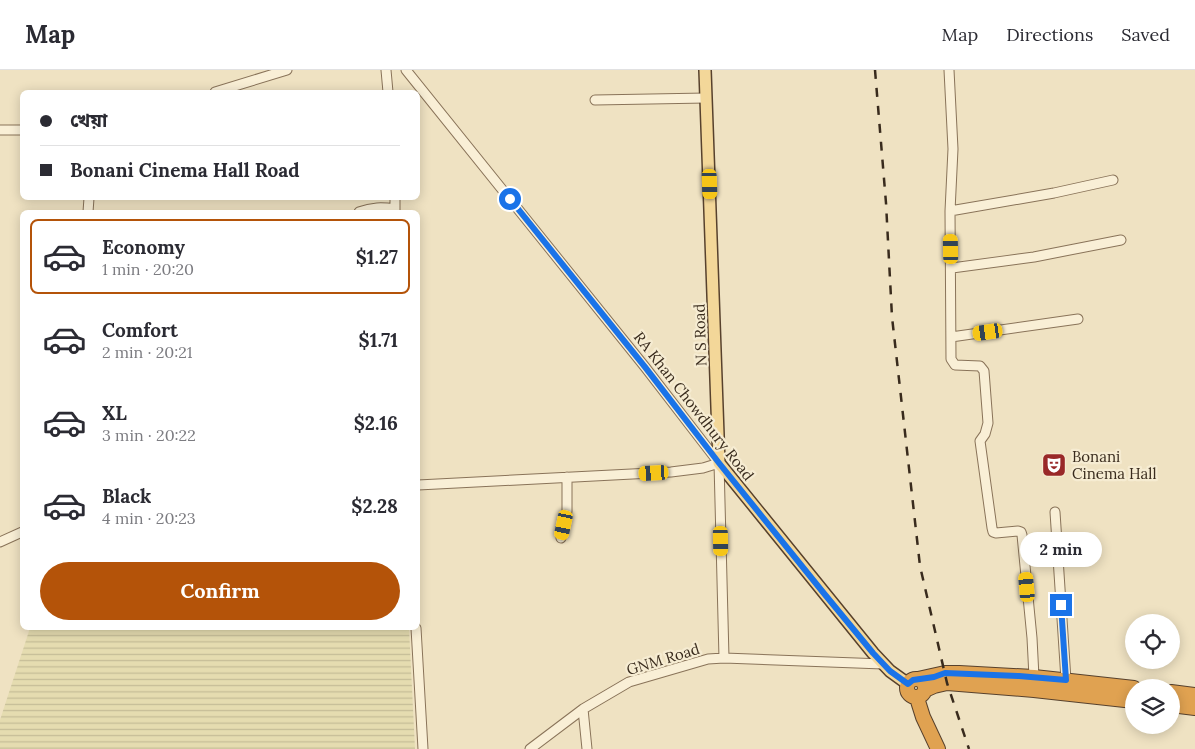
<!DOCTYPE html>
<meta charset="utf-8">
<style>
body{margin:0;font-family:Lora,"Noto Sans Bengali",serif;background:#f2f2f3;color:#2b2b33;height:100vh;display:flex;flex-direction:column;font-size:19px;white-space:nowrap}
*{box-sizing:border-box;margin:0}
p{font-size:16px;color:#7c7c81}
.icon{flex:none;width:28px;height:28px;fill:none;stroke:currentColor;stroke-width:2;stroke-linecap:round;stroke-linejoin:round}
.map{position:relative;flex:1;overflow:hidden}
.sheet{position:absolute;left:20px;top:140px;width:400px;height:420px;display:flex;flex-direction:column;background:#fff;border-radius:8px;box-shadow:0 2px 12px #0003}
.sheet>*{flex:none}
.guide{position:absolute;left:20px;top:20px;width:400px;height:110px;border-radius:8px;box-shadow:0 2px 12px #0003;display:grid;align-content:center;height:110px;padding:0 20px;background:#fff}
.buttons{position:absolute;left:1125px;top:544px;display:grid;gap:10px}
.buttons a{display:grid;place-items:center;width:55px;height:55px;border-radius:50%;background:#fff;box-shadow:0 2px 12px #0003;font-size:25px}
.end{position:absolute;width:22px;height:22px;margin:-11px;border:6px solid #1a73e8;background:#fff;box-shadow:0 0 0 2px #fff}
.from{border-radius:50%}
.bubble{position:absolute;height:35px;border-radius:18px;background:#fff;box-shadow:0 2px 12px #0003;font-size:16px;font-weight:700;line-height:35px;text-align:center}
.car{position:absolute;width:15px;height:30px;margin:-15px -8px;border-radius:6px;box-shadow:0 0 4px 1px #0007;background:linear-gradient(#f5c518 24%,#345 0 40%,#f5c518 0 76%,#345 0 86%,#f5c518 0)}
.guide b{display:flex;align-items:center;gap:18px;height:48px;font-size:19px}
.guide b+b{border-top:1px solid #e1e1e2}
.guide i{width:12px;height:12px;background:#2b2b33}
ul{padding:9px 0 0;list-style:none}
li{display:flex;align-items:center;gap:15px;height:75px;margin:0 10px 8px;padding:0 10px;border:2px solid transparent;border-radius:8px}
li div{flex:1}
li b{display:block;font-size:19px}
li em{font-style:normal;font-weight:700}
li.active{border-color:#b45309}
li>.icon{width:45px;height:45px;stroke-width:1.5}
.cta{display:flex;gap:10px;margin-top:auto;padding:10px 20px}
.cta a{flex:1;height:58px;border-radius:30px;background:#b45309;color:#fff;font-size:20px;font-weight:700;line-height:58px;text-align:center}
header{display:flex;align-items:center;gap:30px;box-sizing:border-box;height:70px;padding:0 25px;background:#fff;border-bottom:1px solid #e1e1e2}
header strong{font-size:24px}
nav{display:flex;gap:28px;margin-inline-start:auto;font-size:18px}
.map>svg:first-child{display:block}
</style>
<header>
<strong>Map</strong>
<nav><a>Map</a><a>Directions</a><a>Saved</a></nav>
</header>
<div class="map">
<svg width="1195" height="679" viewBox="0 0 1195 679">
<defs>
<pattern id="farmland-rules" width="6" height="5" patternUnits="userSpaceOnUse" patternTransform="scale(1.25)"><rect width="6" height="5" fill="#e5dcb0"/><path d="M0 2.5h6" fill="none" stroke="#c5bd97"/></pattern>
</defs>
<rect width="100%" height="100%" fill="#efe2c2"/>
<!-- farmland -->
<path fill="url(#farmland-rules)" d="M30 558H409L415 679H0V650Z"/>
<g fill="none" stroke-linecap="round" stroke-linejoin="round">
<defs>
<path id="minor" d="M386 0 388 22
M406 0 645 297 719 393
M949 0 953 79 950 141 951 289 955 295 980 296 984 301 988 353 985 364 980 371 992 458 993 462 996 463 1018 461 1021 462 1022 465 1032 568 1034 607
M215 22 287 0
M595 30 706 28
M0 60H22
M395 128V142
M950 141 1054 123 1113 110
M88 142 89 128
M359 142C372 137 382 137 395 139
M952 198 1034 187 1121 170
M951 267 1078 249
M719 393 724 588
M418 415 671 402 703 398 719 393
M1055 442 1066 610
M561 468 567 441V407
M0 472 22 462
M416 558 423 679
M583 639 587 679
M530 679 583 639 629 612 708 589 724 588 883 594"/>
<path id="major" d="M705 0 719 393 873 583 890 601 908 614"/>
<path id="highway" d="M907 618a9 9 0 1 1 18 0a9 9 0 1 1-18 0Z
M918 609 945 603H959L1034 607 1134 618
M925 620 934 616 947 613 1034 620 1134 631
M1171 622 1195 625
M917 628 923 647 938 679
M1171 635 1195 638"/>
</defs>
<!-- minor casing -->
<use href="#minor" stroke="#897359" stroke-width="11"/>
<!-- major casing -->
<use href="#major" stroke="#57412d" stroke-width="14"/>
<!-- highway casing -->
<use href="#highway" stroke="#57412d" stroke-width="16"/>
<!-- minor -->
<use href="#minor" stroke="#f9efd6" stroke-width="9"/>
<!-- major -->
<use href="#major" stroke="#f3d799" stroke-width="11"/>
<!-- highway -->
<use href="#highway" stroke="#e0a251" stroke-width="14"/>
<!-- rail -->
<path stroke="#392b1d" stroke-width="2.5" stroke-dasharray="9 9" stroke-linecap="butt" d="M875 0 886 133 892 247 920 496 947 613 969 679"/>
</g>
<g fill="none" stroke-linecap="round" stroke-linejoin="round">
<!-- route -->
<path stroke="#1a73e8" stroke-width="6" d="M510 129 645 297 719 393 822 521 873 583 890 601 908 614 913 610 934 607 945 603 1019 606 1066 610 1061 535"/>
</g>
<!-- icons -->
<defs>
<symbol id="theatre-square" viewBox="-11 -11 22 22"><rect x="-9" y="-9" width="18" height="18" rx="4" fill="#992828" stroke="#f6ecd2"/><path d="M-5-5.5Q0-4 5-5.5V0Q5 5 0 6Q-5 5-5 0ZM-3.3-2.5H-1v1.5H-3.3ZM1-2.5H3.3v1.5H1ZM-2.8 1Q0 5.5 2.8 1Z" fill="#fff"/></symbol>
</defs>
<g fill-rule="evenodd">
<use href="#theatre-square" x="1040" y="381" width="28" height="28"/>
</g>
<g text-anchor="middle" dominant-baseline="central" stroke-width="4.5" stroke-linejoin="round" paint-order="stroke">
<!-- street labels -->
<g font-size="15" fill="#392b1d" stroke="#f6ecd2">
<text transform="translate(700 265) rotate(-92)">N S Road</text>
<text transform="translate(694 336) rotate(52)">RA Khan Chowdhury Road</text>
<text transform="translate(663 589) rotate(-17)">GNM Road</text>
</g>
<!-- poi labels -->
<g font-size="15" fill="#392b1d" stroke="#f6ecd2" text-anchor="start">
<text x="1072" y="386">Bonani<tspan x="1072" dy="17">Cinema Hall</tspan></text>
</g>
</g>
</svg>
<div class="buttons">
<a><svg class="icon" aria-label="locate" viewBox="0 0 24 24"><circle cx="12" cy="12" r="6"/><path d="M12 2v4M12 18v4M2 12h4M18 12h4"/></svg></a>
<a><svg class="icon" aria-label="layers" viewBox="0 0 24 24"><path d="M12 4l9 5-9 5-9-5zM3 14l9 5 9-5"/></svg></a>
</div>
<i class="end from" style="left:510px;top:129px"></i>
<i class="end" style="left:1061px;top:535px"></i>
<div class="bubble" style="left:1020px;top:462px;width:82px">2 min</div>
<i class="car" style="left:710px;top:114px;rotate:178deg"></i>
<i class="car" style="left:951px;top:179px;rotate:359deg"></i>
<i class="car" style="left:988px;top:262px;rotate:262deg"></i>
<i class="car" style="left:654px;top:403px;rotate:267deg"></i>
<i class="car" style="left:564px;top:455px;rotate:192deg"></i>
<i class="car" style="left:721px;top:471px;rotate:179deg"></i>
<i class="car" style="left:1027px;top:517px;rotate:355deg"></i>
<div class="guide">
<b><i class="from"></i>খেয়া</b>
<b><i></i>Bonani Cinema Hall Road</b>
</div>
<section class="sheet">
<ul>
<li class="active"><svg class="icon" aria-label="car" viewBox="0 0 24 24"><path d="M5 17H2v-5l4-1 3-4h7l3 4 3 1v5h-3M9 17h6M6 11h13"/><circle cx="7" cy="17" r="2"/><circle cx="17" cy="17" r="2"/></svg><div><b>Economy</b><p>1 min · 20:20</p></div><em>$1.27</em></li>
<li><svg class="icon" aria-label="car" viewBox="0 0 24 24"><path d="M5 17H2v-5l4-1 3-4h7l3 4 3 1v5h-3M9 17h6M6 11h13"/><circle cx="7" cy="17" r="2"/><circle cx="17" cy="17" r="2"/></svg><div><b>Comfort</b><p>2 min · 20:21</p></div><em>$1.71</em></li>
<li><svg class="icon" aria-label="car" viewBox="0 0 24 24"><path d="M5 17H2v-5l4-1 3-4h7l3 4 3 1v5h-3M9 17h6M6 11h13"/><circle cx="7" cy="17" r="2"/><circle cx="17" cy="17" r="2"/></svg><div><b>XL</b><p>3 min · 20:22</p></div><em>$2.16</em></li>
<li><svg class="icon" aria-label="car" viewBox="0 0 24 24"><path d="M5 17H2v-5l4-1 3-4h7l3 4 3 1v5h-3M9 17h6M6 11h13"/><circle cx="7" cy="17" r="2"/><circle cx="17" cy="17" r="2"/></svg><div><b>Black</b><p>4 min · 20:23</p></div><em>$2.28</em></li>
</ul>
<div class="cta"><a>Confirm</a></div>
</section>
</div>
